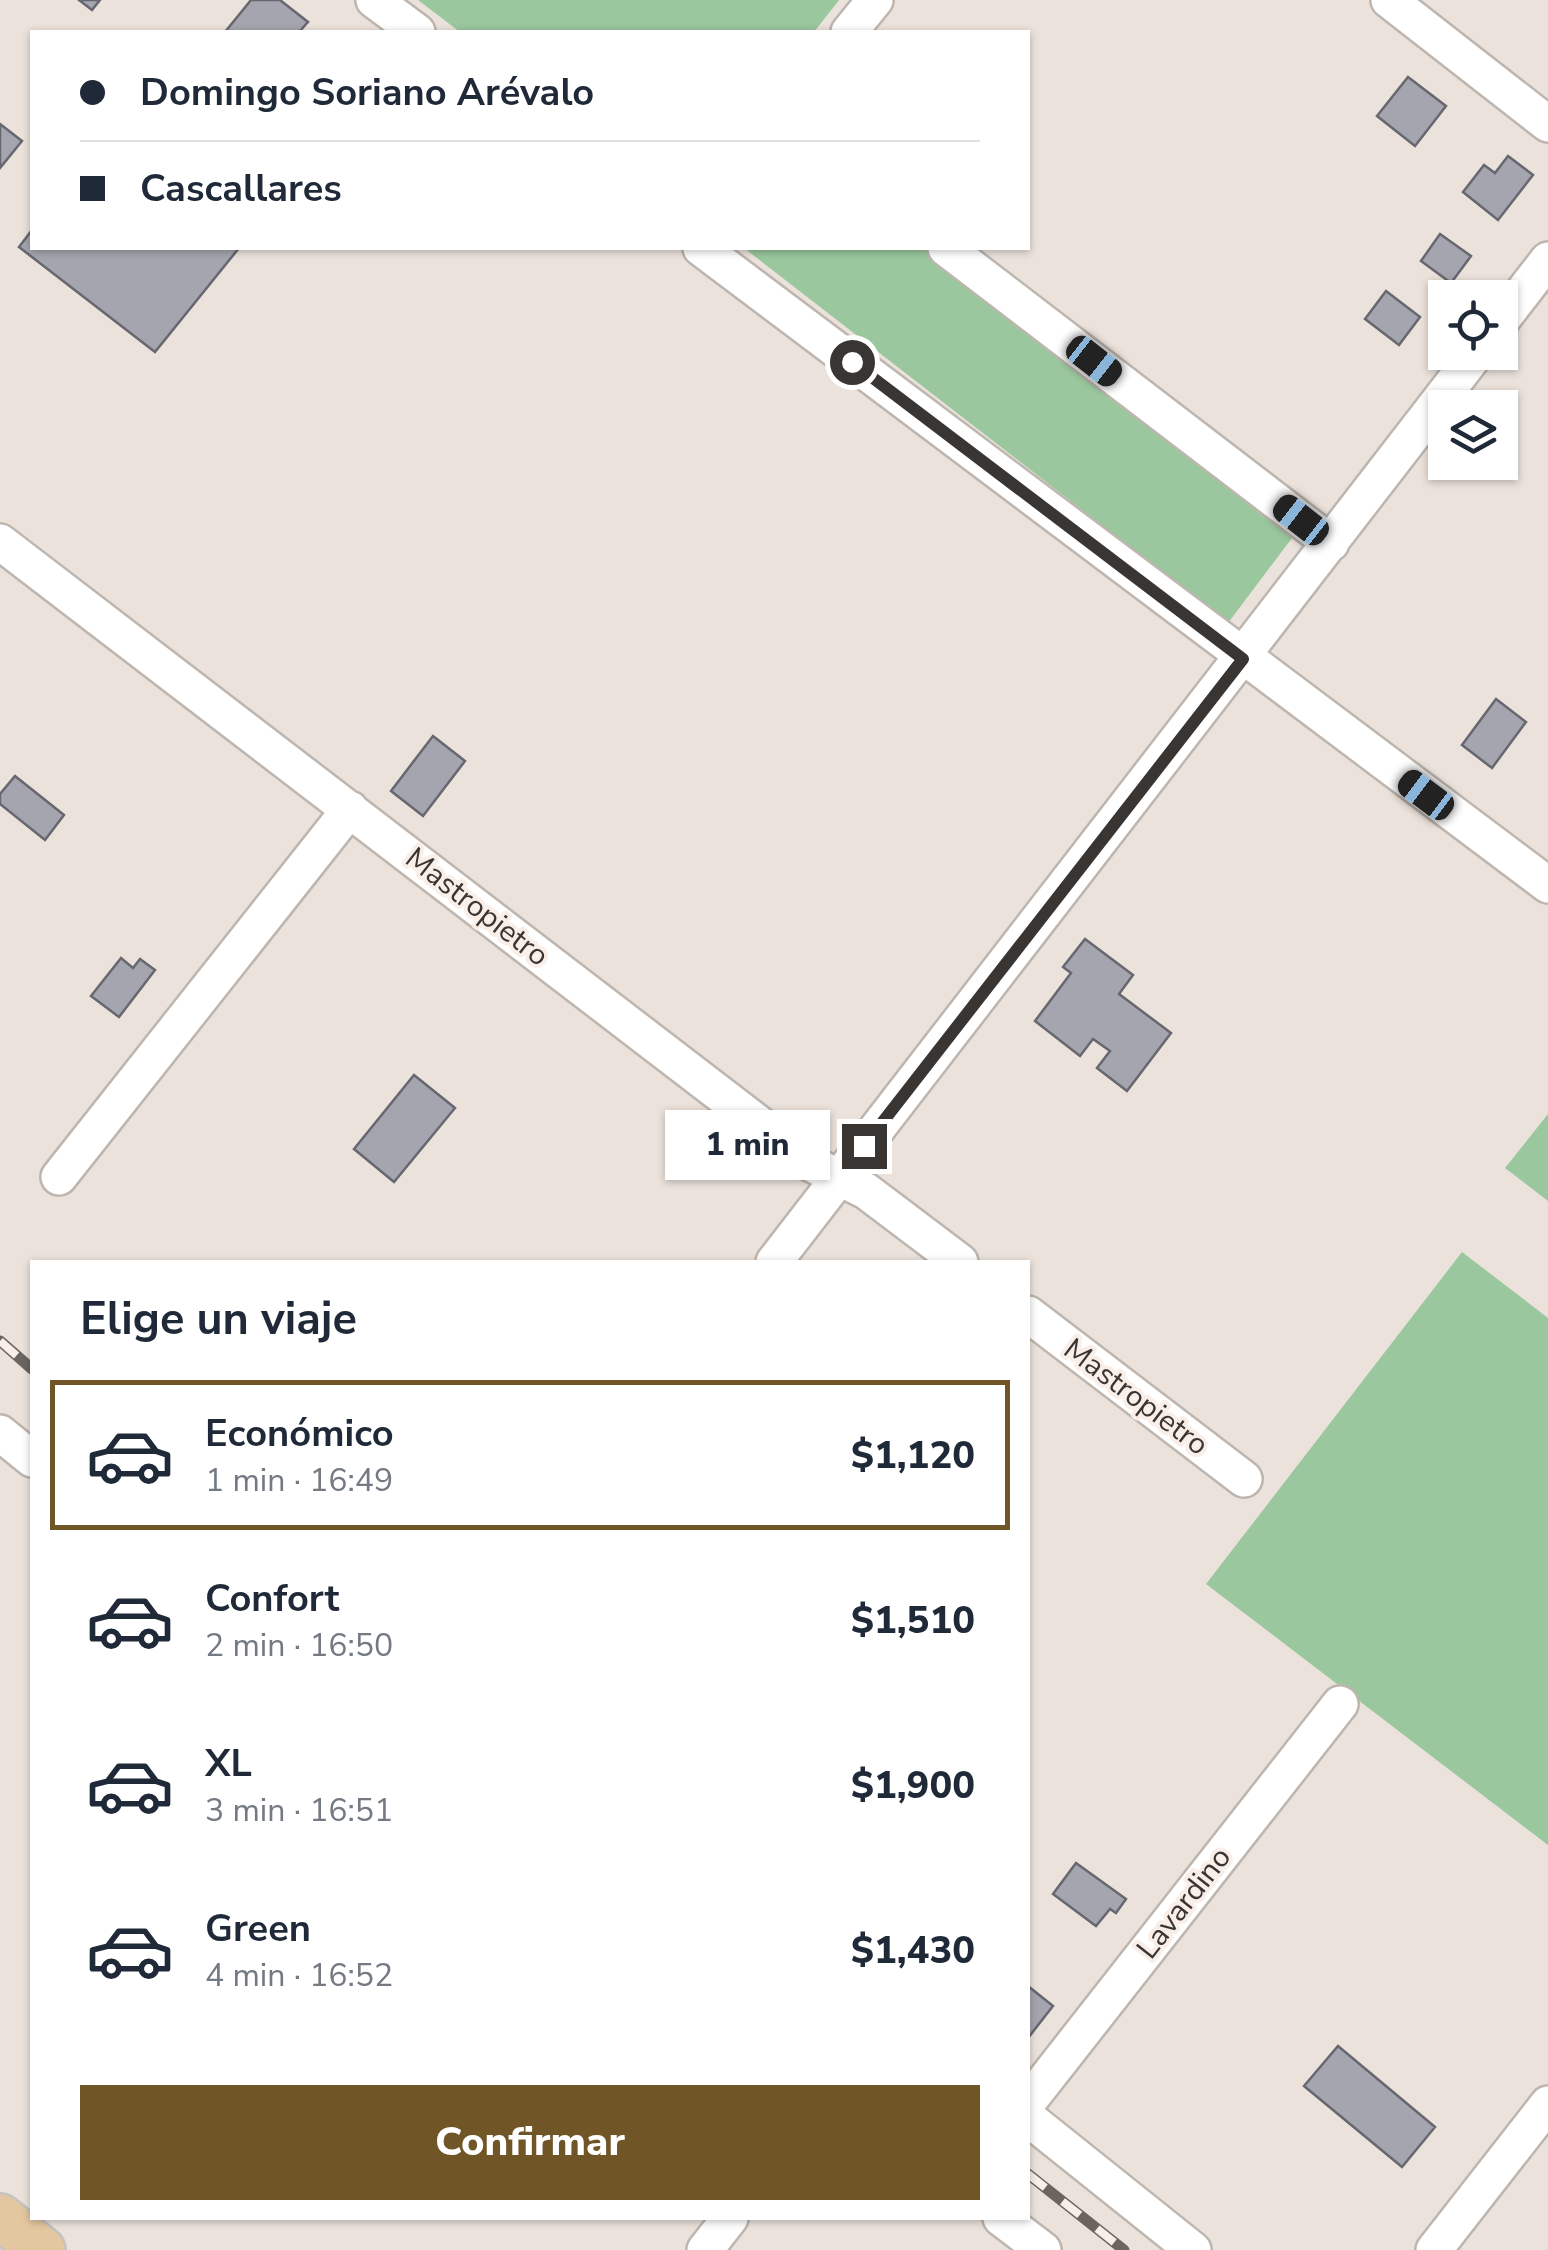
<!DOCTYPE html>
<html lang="es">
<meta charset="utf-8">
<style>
body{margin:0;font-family:"Nunito Sans",sans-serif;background:#f2f2f3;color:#1f2937;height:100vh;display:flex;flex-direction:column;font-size:38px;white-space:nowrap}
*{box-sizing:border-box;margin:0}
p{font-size:32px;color:#747a83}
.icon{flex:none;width:55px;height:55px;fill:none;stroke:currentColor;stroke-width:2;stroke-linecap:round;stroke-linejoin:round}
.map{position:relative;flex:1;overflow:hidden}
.details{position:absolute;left:30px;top:1260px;width:1000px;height:960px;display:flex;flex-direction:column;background:#fff;border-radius:0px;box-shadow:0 2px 8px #0004}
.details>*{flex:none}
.guide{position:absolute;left:30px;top:30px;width:1000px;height:220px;border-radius:0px;box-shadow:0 2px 8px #0004;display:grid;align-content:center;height:220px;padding:0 50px;background:#fff}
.buttons{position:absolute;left:1428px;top:280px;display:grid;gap:20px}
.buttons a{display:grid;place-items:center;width:90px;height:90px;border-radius:0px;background:#fff;box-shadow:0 2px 8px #0004;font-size:50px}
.end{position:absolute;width:45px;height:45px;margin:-22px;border:12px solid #393532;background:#fff;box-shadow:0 0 0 5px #fff}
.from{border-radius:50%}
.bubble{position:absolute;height:70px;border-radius:0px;background:#fff;box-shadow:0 2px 8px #0004;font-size:32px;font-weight:800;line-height:70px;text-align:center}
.car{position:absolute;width:30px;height:60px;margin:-30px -15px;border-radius:12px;box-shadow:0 0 8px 2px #0007;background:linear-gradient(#222 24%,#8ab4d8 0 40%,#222 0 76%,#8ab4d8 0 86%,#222 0)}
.guide b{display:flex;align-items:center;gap:35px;height:95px;font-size:38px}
.guide b+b{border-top:2px solid #e0e1e3}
.guide i{width:25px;height:25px;background:#1f2937}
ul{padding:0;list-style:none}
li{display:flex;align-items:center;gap:30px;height:150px;margin:0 20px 15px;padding:0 30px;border:5px solid transparent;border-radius:0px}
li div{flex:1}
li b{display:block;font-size:38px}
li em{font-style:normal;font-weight:800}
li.on{border-color:#705527}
li>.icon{width:90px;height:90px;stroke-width:1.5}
h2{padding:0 50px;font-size:45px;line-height:120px}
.primary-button{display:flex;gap:20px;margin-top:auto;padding:20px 50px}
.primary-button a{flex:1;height:115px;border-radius:0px;background:#705527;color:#fff;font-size:40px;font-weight:800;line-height:115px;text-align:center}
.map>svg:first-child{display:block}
</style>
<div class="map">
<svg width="1548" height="2250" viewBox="0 0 1548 2250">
<rect width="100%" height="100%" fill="#ebe2db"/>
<!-- green -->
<path fill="#9ac79e" d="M418 0H839L814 32H460Z
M744 248H942L1304 522 1228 623Z
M1548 1114V1201L1505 1168Z
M1462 1252 1548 1318V1845L1206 1584Z"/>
<!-- building -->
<path fill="#a5a5af" stroke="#676770" stroke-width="2.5" d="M79 0H100L92 10Z
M251 0H280L308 22 299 32H225Z
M1408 77 1446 106 1415 146 1377 116Z
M0 124 22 141 0 168Z
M1508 156 1533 175 1498 220 1463 192 1484 165 1495 173Z
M32 230V248H239L155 352 19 247Z
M1440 234 1471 256 1451 283 1421 261Z
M1386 291 1420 317 1399 345 1365 319Z
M1496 699 1526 722 1492 768 1462 745Z
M433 736 465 761 423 816 391 791Z
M15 776 64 815 45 840 0 804V794Z
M1085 939 1133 975 1119 994 1171 1033 1127 1091 1097 1068 1110 1051 1093 1039 1080 1056 1035 1021 1071 973 1063 967Z
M121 958 133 968 140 959 155 970 119 1017 91 996Z
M414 1075 455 1108 394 1182 354 1149Z
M1076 1863 1126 1899 1116 1913 1110 1909 1096 1926 1053 1894Z
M1028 1986 1053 2006 1028 2038Z
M1338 2046 1435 2127 1402 2167 1304 2086Z"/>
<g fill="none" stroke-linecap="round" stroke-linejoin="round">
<defs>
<path id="minor" d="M374 0 417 32
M1389 0 1548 124
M849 32 875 0
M701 248 1548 885
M946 248 1331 543
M1500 322 1548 260
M0 542 810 1163 866 1191 960 1262
M59 1177 350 809
M774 1262 1477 352
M1028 1314 1244 1479
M0 1433 32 1459
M1028 2102 1340 1704
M1028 2118 1193 2250
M1001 2218 1043 2250
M705 2250 730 2218
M1434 2250 1548 2104"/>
<path id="major" d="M0 2217 42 2250"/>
</defs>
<!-- minor casing -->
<use href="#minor" stroke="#beb6ae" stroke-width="40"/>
<!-- major casing -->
<use href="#major" stroke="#c4c2c2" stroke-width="50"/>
<!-- minor -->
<use href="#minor" stroke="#fff" stroke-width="35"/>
<!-- major -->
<use href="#major" stroke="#e3c7a0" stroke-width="45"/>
<defs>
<path id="rail" d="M0 1341 32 1369
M1028 2174 1124 2250"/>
</defs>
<!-- rail casing -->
<use href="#rail" stroke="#6b6561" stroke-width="11"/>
<!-- rail -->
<use href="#rail" stroke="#f9efe8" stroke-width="8" stroke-dasharray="22" stroke-linecap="butt"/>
</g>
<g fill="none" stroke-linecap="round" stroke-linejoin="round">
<!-- route -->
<path stroke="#393532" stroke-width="12" d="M852 362 1243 659 864 1146"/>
</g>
<g text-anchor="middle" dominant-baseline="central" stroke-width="8" stroke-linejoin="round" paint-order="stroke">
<!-- street labels -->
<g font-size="30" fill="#393532" stroke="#f9efe8">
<text transform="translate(477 907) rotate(38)">Mastropietro</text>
<text transform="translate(1136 1397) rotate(37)">Mastropietro</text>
<text transform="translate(1184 1903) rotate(-52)">Lavardino</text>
</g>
</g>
</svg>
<div class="buttons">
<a><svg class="icon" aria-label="locate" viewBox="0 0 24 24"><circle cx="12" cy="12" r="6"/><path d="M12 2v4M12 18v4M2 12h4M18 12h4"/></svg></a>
<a><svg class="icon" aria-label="layers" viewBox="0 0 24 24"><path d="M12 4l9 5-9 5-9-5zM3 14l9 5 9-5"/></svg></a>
</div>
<i class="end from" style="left:852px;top:362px"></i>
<i class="end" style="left:864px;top:1146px"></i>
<div class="bubble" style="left:665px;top:1110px;width:165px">1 min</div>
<i class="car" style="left:1094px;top:361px;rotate:128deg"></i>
<i class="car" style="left:1301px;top:520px;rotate:308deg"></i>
<i class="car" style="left:1426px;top:795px;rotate:307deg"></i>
<div class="guide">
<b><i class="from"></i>Domingo Soriano Arévalo</b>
<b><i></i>Cascallares</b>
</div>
<section class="details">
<h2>Elige un viaje</h2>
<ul>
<li class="on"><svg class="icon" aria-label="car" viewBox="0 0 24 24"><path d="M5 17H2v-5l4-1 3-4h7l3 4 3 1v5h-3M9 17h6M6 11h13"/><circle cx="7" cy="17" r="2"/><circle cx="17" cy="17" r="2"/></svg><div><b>Económico</b><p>1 min · 16:49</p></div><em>$1,120</em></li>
<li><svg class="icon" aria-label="car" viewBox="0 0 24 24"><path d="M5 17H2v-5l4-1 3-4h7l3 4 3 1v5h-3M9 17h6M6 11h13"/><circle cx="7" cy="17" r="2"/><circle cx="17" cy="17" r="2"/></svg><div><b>Confort</b><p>2 min · 16:50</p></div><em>$1,510</em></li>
<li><svg class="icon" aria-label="car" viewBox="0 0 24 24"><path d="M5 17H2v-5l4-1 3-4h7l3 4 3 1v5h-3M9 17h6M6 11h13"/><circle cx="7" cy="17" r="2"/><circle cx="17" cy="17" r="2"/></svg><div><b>XL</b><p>3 min · 16:51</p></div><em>$1,900</em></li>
<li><svg class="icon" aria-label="car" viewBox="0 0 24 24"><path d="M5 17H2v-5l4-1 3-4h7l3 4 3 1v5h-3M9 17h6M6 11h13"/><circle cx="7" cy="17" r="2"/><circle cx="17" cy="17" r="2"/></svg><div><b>Green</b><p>4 min · 16:52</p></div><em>$1,430</em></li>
</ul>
<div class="primary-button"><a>Confirmar</a></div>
</section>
</div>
